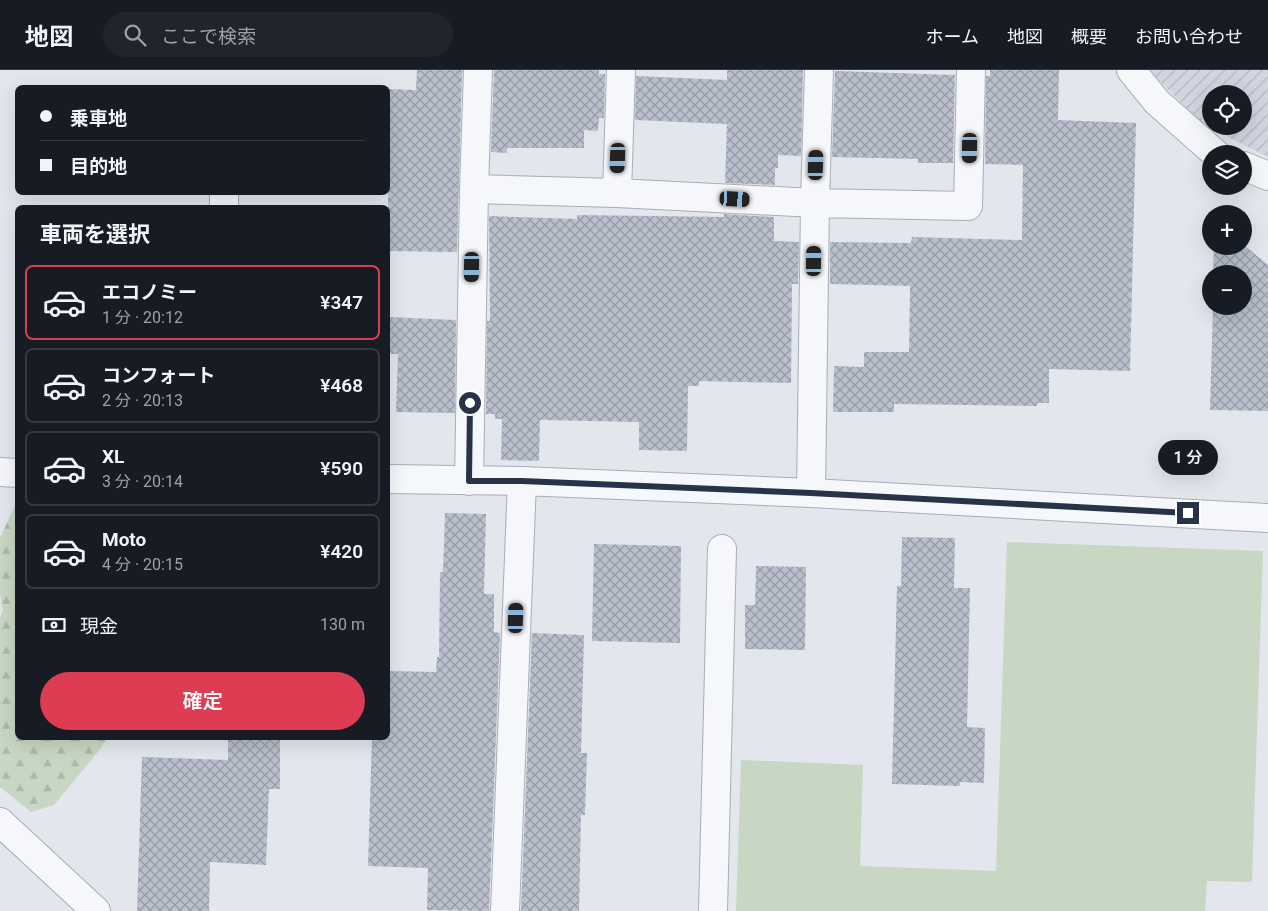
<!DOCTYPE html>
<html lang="ja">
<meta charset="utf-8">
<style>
body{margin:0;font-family:Roboto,"Noto Sans JP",sans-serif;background:#20242c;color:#f1f3f6;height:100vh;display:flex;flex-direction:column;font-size:19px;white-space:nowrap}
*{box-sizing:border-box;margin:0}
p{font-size:16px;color:#9ea1a6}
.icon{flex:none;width:28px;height:28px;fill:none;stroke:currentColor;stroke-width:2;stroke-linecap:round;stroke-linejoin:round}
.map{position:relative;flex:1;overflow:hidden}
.side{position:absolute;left:15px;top:135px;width:375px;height:535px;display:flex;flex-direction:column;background:#171b24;border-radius:8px;box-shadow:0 5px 20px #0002}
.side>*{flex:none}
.top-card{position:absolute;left:15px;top:15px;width:375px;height:110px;border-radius:8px;box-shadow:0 5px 20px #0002;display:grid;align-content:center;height:110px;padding:0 25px;background:#171b24}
.buttons{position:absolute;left:1202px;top:15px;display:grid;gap:10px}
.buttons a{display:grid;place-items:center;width:50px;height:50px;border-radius:50%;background:#171b24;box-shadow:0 5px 20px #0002;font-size:25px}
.end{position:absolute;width:22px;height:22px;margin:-11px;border:6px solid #283347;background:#fff;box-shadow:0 0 0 2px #fff}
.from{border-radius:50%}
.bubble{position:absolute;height:35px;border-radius:18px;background:#171b24;box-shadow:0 5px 20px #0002;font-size:16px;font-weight:600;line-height:35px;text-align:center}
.car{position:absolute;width:15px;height:30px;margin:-15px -8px;border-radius:6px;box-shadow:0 0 4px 1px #0007;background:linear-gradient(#222 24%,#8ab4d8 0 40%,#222 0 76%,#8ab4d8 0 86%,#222 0)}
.top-card b{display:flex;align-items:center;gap:18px;height:48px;font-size:19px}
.top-card b+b{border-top:1px solid #363941}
.top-card i{width:12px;height:12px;background:#f1f3f6}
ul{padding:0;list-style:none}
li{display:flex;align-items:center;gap:15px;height:75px;margin:0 10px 8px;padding:0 15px;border:2px solid #363941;border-radius:8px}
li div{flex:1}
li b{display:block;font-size:19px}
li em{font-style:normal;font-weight:600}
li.selected{border-color:#dd3c53}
li>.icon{width:45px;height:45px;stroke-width:1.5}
h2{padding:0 25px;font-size:22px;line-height:60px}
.pay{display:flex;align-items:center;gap:12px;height:55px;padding:0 25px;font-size:19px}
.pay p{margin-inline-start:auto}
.button{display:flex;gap:10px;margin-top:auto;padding:10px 25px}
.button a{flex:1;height:58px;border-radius:30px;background:#dd3c53;color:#fff;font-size:20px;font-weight:600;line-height:58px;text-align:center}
header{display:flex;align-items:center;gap:30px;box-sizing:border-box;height:70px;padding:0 25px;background:#171b24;border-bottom:1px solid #363941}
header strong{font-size:24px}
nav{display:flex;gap:28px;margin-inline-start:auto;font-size:18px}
.search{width:350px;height:45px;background:#20242c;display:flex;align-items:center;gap:12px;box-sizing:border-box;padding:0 18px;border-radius:28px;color:#9ea1a6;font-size:19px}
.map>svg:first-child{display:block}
</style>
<header>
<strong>地図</strong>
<div class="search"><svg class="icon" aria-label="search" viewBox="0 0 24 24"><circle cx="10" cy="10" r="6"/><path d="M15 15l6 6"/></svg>ここで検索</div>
<nav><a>ホーム</a><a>地図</a><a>概要</a><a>お問い合わせ</a></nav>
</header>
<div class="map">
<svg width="1268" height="841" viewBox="0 0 1268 841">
<defs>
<pattern id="industrial-furrows" width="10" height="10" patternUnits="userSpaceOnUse" patternTransform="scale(1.25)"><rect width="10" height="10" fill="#d0d5df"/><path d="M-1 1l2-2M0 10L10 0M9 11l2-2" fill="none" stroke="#b3b7c1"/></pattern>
<pattern id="forest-firs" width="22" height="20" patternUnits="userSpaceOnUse" patternTransform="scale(1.25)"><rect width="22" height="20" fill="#c8d7c3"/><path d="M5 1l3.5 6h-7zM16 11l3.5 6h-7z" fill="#acb9a9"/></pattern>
<pattern id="building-cross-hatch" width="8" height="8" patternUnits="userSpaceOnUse" patternTransform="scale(1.25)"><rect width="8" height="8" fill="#b9bfcb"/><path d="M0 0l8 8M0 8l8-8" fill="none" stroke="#969ca7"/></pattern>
</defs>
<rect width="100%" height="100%" fill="#e3e6ec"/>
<!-- industrial -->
<path fill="url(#industrial-furrows)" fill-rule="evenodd" d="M1149 0H1268V87L1202 54ZM1211 24H1244V56H1211Z"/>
<!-- grass -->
<path fill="#c8d7c3" d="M1007 472 1263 481 1252 812 1207 811 1205 841H736L741 690 863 695 860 796 996 801Z"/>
<!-- forest -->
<path fill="url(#forest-firs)" d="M17 431 18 668H107L101 678 54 735 31 742 0 717V547L3 541 0 523V468Z"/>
<!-- building -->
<path fill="url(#building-cross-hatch)" d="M417 0H462L457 182 388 181V19L416 20Z
M494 0H599V4H605L604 48H599L598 61 584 60V78H507V83L491 82Z
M727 0H803L801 86 778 85V98H775V115L725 113 727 54 635 50 636 6 727 10Z
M990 0H1059L1058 50 1136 53 1130 301 1049 299V333H1037V336L894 334V342H833L834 296 864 297V282H909L910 216 830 214V172L911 173 912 167 1022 170 1023 95 985 94 986 6H990Z
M835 1 955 5 953 93H918V89L832 87Z
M724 144 774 147V171L799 172 798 214H792L791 313 699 311V316H688L687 381 639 380V352L540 350 539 391 501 390 502 349H495V344H486L487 251H490L489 146 577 149V145L724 147Z
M1214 176H1245L1268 195V341L1210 340 1213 236H1244V204H1213Z
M388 247 456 250 455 343 396 342 398 284H388Z
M445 443 486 444 484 524H494V562L500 563 489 841 427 840 428 798 368 796 372 668H388V601L436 602 437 587H439L440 502H443Z
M902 467 955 468 954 518H970L967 657 985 658 984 713 960 712V716L892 714 897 516H901Z
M594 474 681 476 680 573 592 571Z
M756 496 806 497 805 580 745 579V535H755Z
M532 563 584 565 581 683H587L585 745H581L579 841H521Z
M228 668H280V719H269L266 795 210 792 209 841H137L142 687 228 690Z"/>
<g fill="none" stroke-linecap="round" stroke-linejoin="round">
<defs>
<path id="minor" d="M1131 0 1157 32 1216 84
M1244 96 1268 106
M474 119 617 123 815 133 968 136 971 0
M617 123 621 0
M224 138V122
M0 402 18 403
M388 409 522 411 811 423 1268 448
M469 411 474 119 478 0
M811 423 815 133 819 0
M0 752 96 841
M505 841 522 411
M713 841 722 479"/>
</defs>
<!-- minor casing -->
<use href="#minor" stroke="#a7adb7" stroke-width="30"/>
<!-- minor -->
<use href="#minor" stroke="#f6f7fa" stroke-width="28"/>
</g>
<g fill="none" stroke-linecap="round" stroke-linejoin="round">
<!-- route -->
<path stroke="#283347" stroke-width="6" d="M470 333 469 411H522L811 423 1188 443"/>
</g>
</svg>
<div class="buttons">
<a><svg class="icon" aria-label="locate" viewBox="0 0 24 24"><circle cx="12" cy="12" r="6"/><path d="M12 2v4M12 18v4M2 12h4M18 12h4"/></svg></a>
<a><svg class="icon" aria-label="layers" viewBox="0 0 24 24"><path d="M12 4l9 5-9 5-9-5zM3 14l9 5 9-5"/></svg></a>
<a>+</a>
<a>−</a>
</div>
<i class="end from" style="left:470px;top:333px"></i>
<i class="end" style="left:1188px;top:443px"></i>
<div class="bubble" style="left:1158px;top:370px;width:60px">1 分</div>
<i class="car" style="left:970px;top:78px;rotate:181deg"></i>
<i class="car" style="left:618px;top:88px;rotate:182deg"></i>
<i class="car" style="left:816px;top:95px;rotate:2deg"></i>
<i class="car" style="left:735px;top:129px;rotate:93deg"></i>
<i class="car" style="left:814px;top:191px;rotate:1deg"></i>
<i class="car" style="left:472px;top:197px;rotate:181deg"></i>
<i class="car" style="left:516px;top:548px;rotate:2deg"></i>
<div class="top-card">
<b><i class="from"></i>乗車地</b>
<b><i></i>目的地</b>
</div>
<section class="side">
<h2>車両を選択</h2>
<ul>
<li class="selected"><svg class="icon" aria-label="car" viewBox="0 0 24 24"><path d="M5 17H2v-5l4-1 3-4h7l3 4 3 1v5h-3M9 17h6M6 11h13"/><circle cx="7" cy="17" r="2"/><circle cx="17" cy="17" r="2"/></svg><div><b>エコノミー</b><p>1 分 · 20:12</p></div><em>¥347</em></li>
<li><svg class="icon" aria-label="car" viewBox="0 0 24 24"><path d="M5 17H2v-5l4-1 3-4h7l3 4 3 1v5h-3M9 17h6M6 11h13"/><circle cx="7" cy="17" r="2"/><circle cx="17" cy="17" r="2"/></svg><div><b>コンフォート</b><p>2 分 · 20:13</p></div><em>¥468</em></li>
<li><svg class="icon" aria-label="car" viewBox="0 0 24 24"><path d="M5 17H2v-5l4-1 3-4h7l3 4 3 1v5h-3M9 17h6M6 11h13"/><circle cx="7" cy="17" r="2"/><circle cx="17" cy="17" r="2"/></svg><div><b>XL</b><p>3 分 · 20:14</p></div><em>¥590</em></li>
<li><svg class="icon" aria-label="car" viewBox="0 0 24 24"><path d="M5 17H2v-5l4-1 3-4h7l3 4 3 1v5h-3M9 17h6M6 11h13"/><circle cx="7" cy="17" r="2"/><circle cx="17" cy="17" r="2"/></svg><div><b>Moto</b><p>4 分 · 20:15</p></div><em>¥420</em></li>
</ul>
<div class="pay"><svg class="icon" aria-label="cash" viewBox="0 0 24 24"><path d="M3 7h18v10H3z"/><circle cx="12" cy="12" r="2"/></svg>現金<p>130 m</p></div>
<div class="button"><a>確定</a></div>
</section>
</div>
